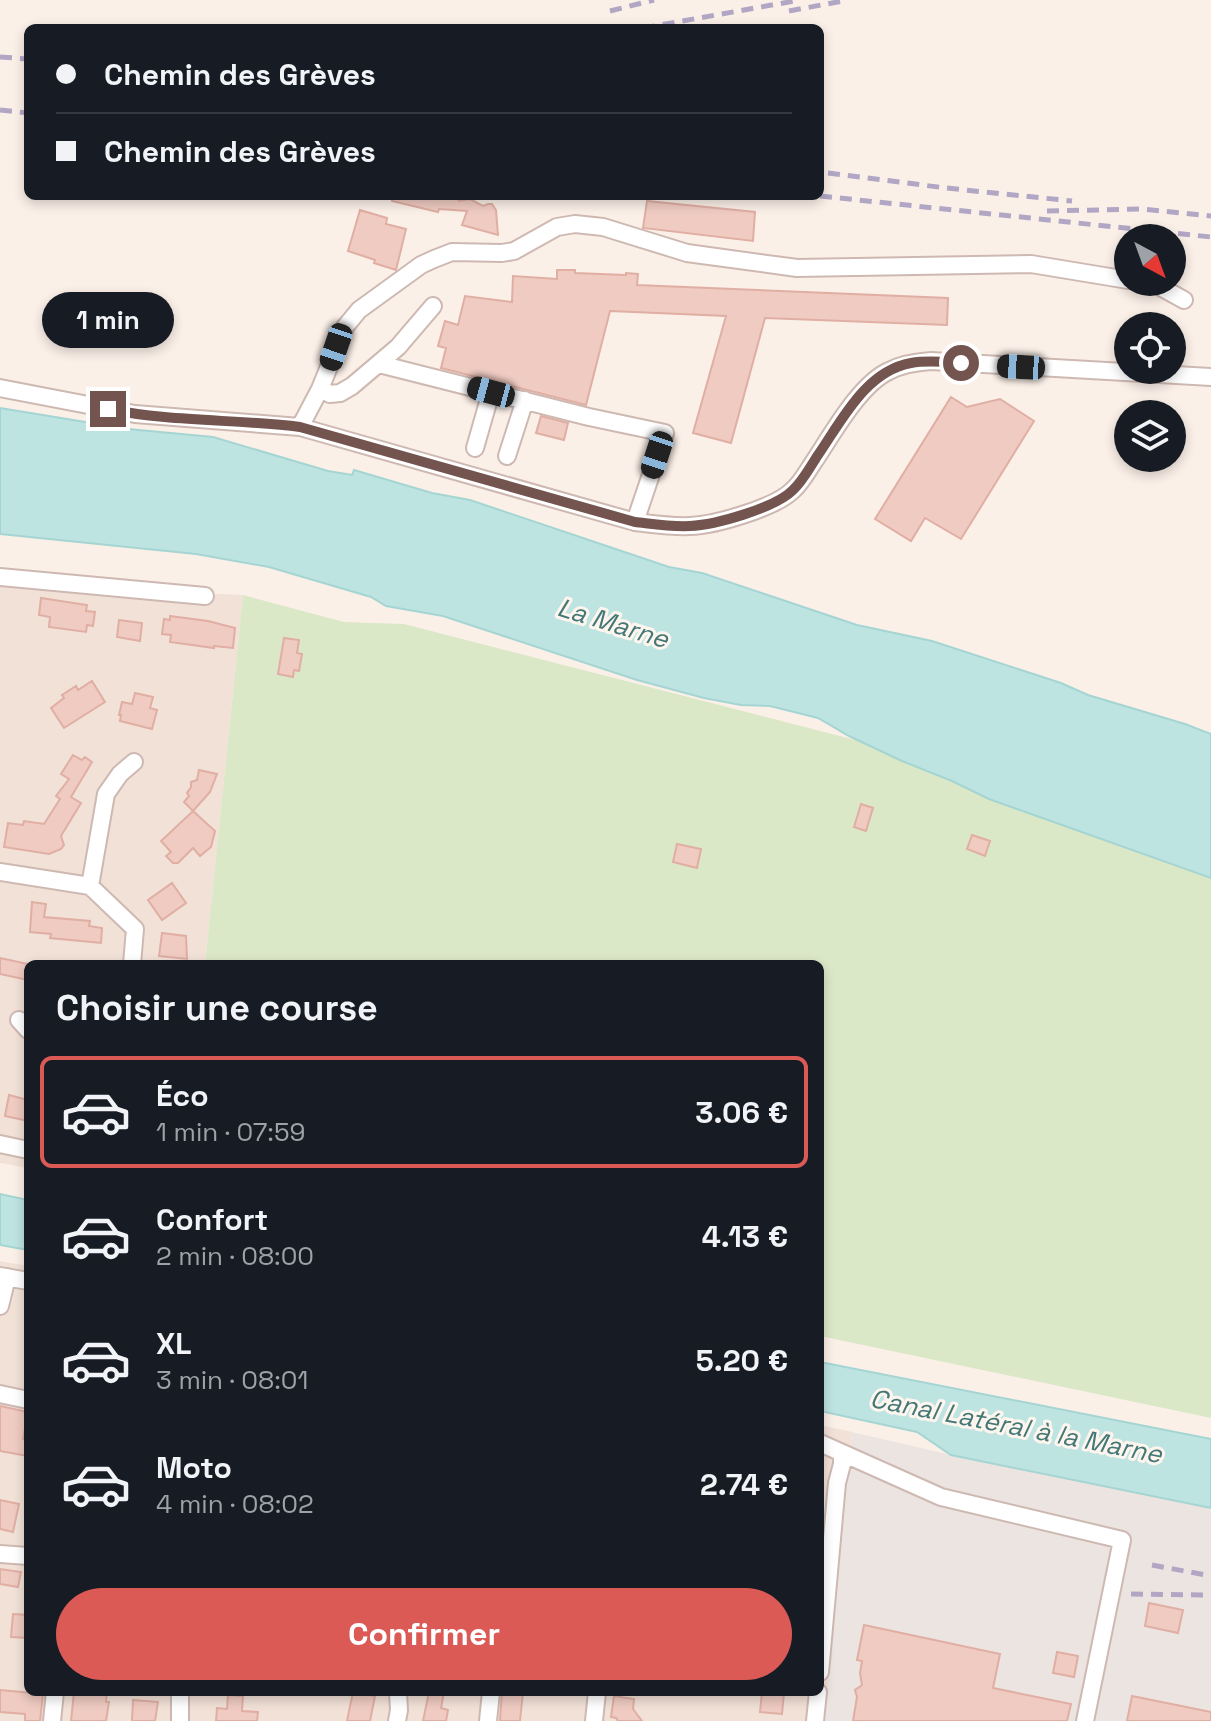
<!DOCTYPE html>
<html lang="fr">
<meta charset="utf-8">
<style>
body{margin:0;font-family:"Space Grotesk",sans-serif;background:#242831;color:#f1f3f6;height:100vh;display:flex;flex-direction:column;font-size:30px;white-space:nowrap}
*{box-sizing:border-box;margin:0}
p{font-size:26px;color:#9ea1a6}
.icon{flex:none;width:44px;height:44px;fill:none;stroke:currentColor;stroke-width:2;stroke-linecap:round;stroke-linejoin:round}
.map{position:relative;flex:1;overflow:hidden}
.side{position:absolute;left:24px;top:960px;width:800px;height:736px;display:flex;flex-direction:column;background:#171b24;border-radius:12px;box-shadow:0 4px 12px #0003}
.side>*{flex:none}
.top-card{position:absolute;left:24px;top:24px;width:800px;height:176px;border-radius:12px;box-shadow:0 4px 12px #0003;display:grid;align-content:center;height:176px;padding:0 32px;background:#171b24}
.needle{width:52px;rotate:139deg}
.controls{position:absolute;left:1114px;top:224px;display:grid;gap:16px}
.controls a{display:grid;place-items:center;width:72px;height:72px;border-radius:50%;background:#171b24;box-shadow:0 4px 12px #0003;font-size:40px}
.end{position:absolute;width:36px;height:36px;margin:-18px;border:10px solid #74544e;background:#fff;box-shadow:0 0 0 4px #fff}
.from{border-radius:50%}
.bubble{position:absolute;height:56px;border-radius:28px;background:#171b24;box-shadow:0 4px 12px #0003;font-size:26px;font-weight:600;line-height:56px;text-align:center}
.car{position:absolute;width:24px;height:48px;margin:-24px -12px;border-radius:10px;box-shadow:0 0 6px 2px #0007;background:linear-gradient(#222 24%,#8ab4d8 0 40%,#222 0 76%,#8ab4d8 0 86%,#222 0)}
.top-card b{display:flex;align-items:center;gap:28px;height:76px;font-size:30px}
.top-card b+b{border-top:2px solid #363941}
.top-card i{width:20px;height:20px;background:#f1f3f6}
ul{padding:0;list-style:none}
li{display:flex;align-items:center;gap:24px;height:112px;margin:0 16px 12px;padding:0 16px;border:4px solid transparent;border-radius:12px}
li div{flex:1}
li b{display:block;font-size:30px}
li em{font-style:normal;font-weight:600}
li.active{border-color:#dc5a56}
li>.icon{width:72px;height:72px;stroke-width:1.5}
h2{padding:0 32px;font-size:36px;line-height:96px}
.button{display:flex;gap:16px;margin-top:auto;padding:16px 32px}
.button a{flex:1;height:92px;border-radius:48px;background:#dc5a56;color:#fff;font-size:32px;font-weight:600;line-height:92px;text-align:center}
.map>svg:first-child{display:block}
</style>
<div class="map">
<svg width="1211" height="1721" viewBox="0 0 1211 1721">
<rect width="100%" height="100%" fill="#fbf0e8"/>
<!-- residential -->
<path fill="#f2e1d7" d="M0 573 108 589 243 595 205 964H28V1168L0 1163Z
M0 1261 28 1266V1692H820V1425L852 1432 825 1721H0Z"/>
<!-- industrial -->
<path fill="#ece4e1" d="M852 1432 951 1455 1211 1508V1721H825Z"/>
<!-- green -->
<path fill="#dbe8c7" d="M243 595 344 622 404 624 902 752 1211 864V1418L820 1336V964H205Z"/>
<!-- water -->
<path fill="#bee4e2" stroke="#a5d5d3" stroke-width="2" d="M0 408 128 429 213 437 328 471 352 475 354 470 432 493 470 500 669 567 702 573 857 625 932 641 1061 683 1088 695 1185 724 1211 734V878L989 799 952 781 902 761 849 736 818 718 770 706 741 705 704 698 637 680 443 616 386 606 371 597 269 567 196 554 0 534Z
M0 1194 28 1200V1250L0 1245Z
M820 1362 1211 1439V1508L951 1455 917 1432 820 1411Z"/>
<!-- building -->
<path fill="#efcbc2" stroke="#e0aea3" stroke-width="2" d="M392 196H456L459 201 470 199 483 206 488 204H492L496 210 498 235 462 225 467 211 439 209 438 212 392 201Z
M647 201 755 212 753 241 643 228Z
M360 210 387 218 386 224 406 229 396 270 374 263 375 260 348 251Z
M557 270H575V273L626 275V273L638 274 637 285 948 298 947 325 765 318 731 443 693 433 726 316 610 311 586 405 441 368 446 348 438 346 445 321 458 325 465 296 512 302 513 276 557 279Z
M951 397 967 407 1000 399 1034 421 961 539 925 518 911 541 875 519Z
M541 416 568 423 564 440 536 433Z
M41 598 87 605 86 611 95 612 93 626 87 625 86 632 49 627 50 617 39 615Z
M170 616 208 621 235 628 233 648 214 646V648L170 642 171 635 162 634 164 619 170 620Z
M119 620 142 623 140 641 117 637Z
M284 638 299 640 297 653 302 654 299 671 294 670 293 677 278 674Z
M92 681 105 702 64 728 51 708 64 698 62 695 76 686 78 690Z
M135 693 153 697 150 708 157 710 152 729 120 721 121 715H119L122 702 132 704Z
M73 755 82 760 85 757 92 762 71 797 81 803 61 836 64 845 61 849 49 854 4 847 8 823 23 825 24 821 44 824 60 799 56 796 69 779 61 774Z
M199 770 217 774 210 792 193 811 184 802 189 796 187 793 191 787V782L197 780Z
M861 804 873 808 866 831 854 827Z
M193 811 215 831 211 847 200 856 193 848 178 863H173L166 856 171 852 161 841Z
M972 835 990 841 985 856 967 849Z
M677 844 701 849 697 868 673 862Z
M172 883 186 903 162 920 148 900Z
M32 902 46 904 44 917 90 921 89 926 102 928 101 943 50 938 51 934 30 932Z
M162 933 186 936 187 959 159 956Z
M0 958 28 964V980L0 974Z
M9 1095 28 1100V1121L5 1116Z
M0 1406 28 1412 23 1439H28V1456L0 1451Z
M0 1500 19 1504 13 1532 0 1529Z
M0 1569 21 1572 18 1587 0 1584Z
M1149 1603 1183 1610 1178 1633 1145 1626Z
M13 1614 28 1615V1638L11 1637Z
M864 1625 1000 1654 993 1688 1071 1704 1067 1721H853L857 1697 855 1690 862 1685 860 1673 862 1661 857 1660Z
M1057 1652 1078 1656 1074 1677 1053 1673Z
M0 1690 43 1694 40 1721H25V1714L0 1712Z
M74 1692H107L106 1702H109L106 1721H71Z
M353 1692 375 1696 370 1721H347Z
M429 1692H444L441 1708 448 1710 446 1721H423Z
M502 1692H523L520 1721H500Z
M762 1692 784 1693 782 1714 760 1712Z
M228 1695 243 1696 242 1711 258 1712 257 1721H216L217 1708 227 1709Z
M614 1696 634 1699 633 1709 642 1721H618L616 1718 611 1717Z
M1132 1696 1211 1712V1721H1127Z
M133 1700 158 1702 155 1721H132Z"/>
<g fill="none" stroke-linecap="round" stroke-linejoin="round">
<defs>
<path id="street" d="M1140 282 1155 284 1184 300
M379 364 589 417 665 433 635 522
M0 388 135 414 300 427 635 522C653 524 671 527 690 526 715 525 775 508 793 490 802 482 808 470 815 460 833 433 860 384 889 371 902 364 916 362 931 361L1211 377
M320 389 330 394 340 393 352 386 398 347 433 306
M300 427 320 389 345 327 359 310 421 265 434 259 452 252 502 253 514 251 557 227 575 224 603 227 687 253 797 268 1031 264 1128 280
M475 448 491 392
M507 456 525 400
M0 577 205 596
M0 872 90 886
M132 964 135 929 90 886 106 794 120 774 134 762
M19 1020 28 1030
M0 1144 28 1150
M0 1276 28 1281
M0 1306 7 1277
M0 1394 28 1400
M820 1443 941 1497 1122 1540 1085 1721
M0 1554 28 1556
M820 1672 837 1483 842 1464V1453
M52 1721 55 1692
M180 1721V1692
M397 1721 399 1710 398 1692
M488 1721 491 1692
M594 1721 597 1692
M815 1721 818 1692"/>
</defs>
<!-- street casing -->
<use href="#street" stroke="#ceb9b2" stroke-width="20"/>
<!-- street -->
<use href="#street" stroke="#fff" stroke-width="16"/>
<!-- rail -->
<path stroke="#b1a7c5" stroke-width="5" stroke-dasharray="12 8" stroke-linecap="butt" d="M610 11 654 0
M789 11 848 0
M643 28 800 0
M0 57 28 59
M0 110 28 113
M828 173 946 188 1072 201
M820 196 1211 237
M1047 211 1141 209 1211 216
M1152 1565 1211 1576
M1131 1594 1211 1595"/>
</g>
<g fill="none" stroke-linecap="round" stroke-linejoin="round">
<!-- route -->
<path stroke="#74544e" stroke-width="10" d="M108 409C171 422 236 419 300 427L635 522C653 524 671 527 690 526 715 525 775 508 793 490 803 481 810 467 818 455 842 420 866 371 911 363 928 360 944 362 961 363"/>
</g>
<g text-anchor="middle" dominant-baseline="central" stroke-width="6" stroke-linejoin="round" paint-order="stroke">
<!-- water labels -->
<g font-size="26" font-style="italic" fill="#427876" stroke="#fef5ee">
<text transform="translate(613 623) rotate(17)">La Marne</text>
<text transform="translate(1016 1426) rotate(11)">Canal Latéral à la Marne</text>
</g>
</g>
</svg>
<div class="controls">
<a><svg class="needle" viewBox="-14 -14 28 28"><path d="M0-13l5 13h-10z" fill="#e53935"/><path d="M0 13l5-13h-10z" fill="#9ea1a6"/></svg></a>
<a><svg class="icon" aria-label="locate" viewBox="0 0 24 24"><circle cx="12" cy="12" r="6"/><path d="M12 2v4M12 18v4M2 12h4M18 12h4"/></svg></a>
<a><svg class="icon" aria-label="layers" viewBox="0 0 24 24"><path d="M12 4l9 5-9 5-9-5zM3 14l9 5 9-5"/></svg></a>
</div>
<i class="end from" style="left:961px;top:363px"></i>
<i class="end" style="left:108px;top:409px"></i>
<div class="bubble" style="left:42px;top:292px;width:132px">1 min</div>
<i class="car" style="left:336px;top:347px;rotate:199deg"></i>
<i class="car" style="left:1021px;top:367px;rotate:273deg"></i>
<i class="car" style="left:491px;top:392px;rotate:285deg"></i>
<i class="car" style="left:657px;top:455px;rotate:198deg"></i>
<div class="top-card">
<b><i class="from"></i>Chemin des Grèves</b>
<b><i></i>Chemin des Grèves</b>
</div>
<section class="side">
<h2>Choisir une course</h2>
<ul>
<li class="active"><svg class="icon" aria-label="car" viewBox="0 0 24 24"><path d="M5 17H2v-5l4-1 3-4h7l3 4 3 1v5h-3M9 17h6M6 11h13"/><circle cx="7" cy="17" r="2"/><circle cx="17" cy="17" r="2"/></svg><div><b>Éco</b><p>1 min · 07:59</p></div><em>3.06 €</em></li>
<li><svg class="icon" aria-label="car" viewBox="0 0 24 24"><path d="M5 17H2v-5l4-1 3-4h7l3 4 3 1v5h-3M9 17h6M6 11h13"/><circle cx="7" cy="17" r="2"/><circle cx="17" cy="17" r="2"/></svg><div><b>Confort</b><p>2 min · 08:00</p></div><em>4.13 €</em></li>
<li><svg class="icon" aria-label="car" viewBox="0 0 24 24"><path d="M5 17H2v-5l4-1 3-4h7l3 4 3 1v5h-3M9 17h6M6 11h13"/><circle cx="7" cy="17" r="2"/><circle cx="17" cy="17" r="2"/></svg><div><b>XL</b><p>3 min · 08:01</p></div><em>5.20 €</em></li>
<li><svg class="icon" aria-label="car" viewBox="0 0 24 24"><path d="M5 17H2v-5l4-1 3-4h7l3 4 3 1v5h-3M9 17h6M6 11h13"/><circle cx="7" cy="17" r="2"/><circle cx="17" cy="17" r="2"/></svg><div><b>Moto</b><p>4 min · 08:02</p></div><em>2.74 €</em></li>
</ul>
<div class="button"><a>Confirmer</a></div>
</section>
</div>
